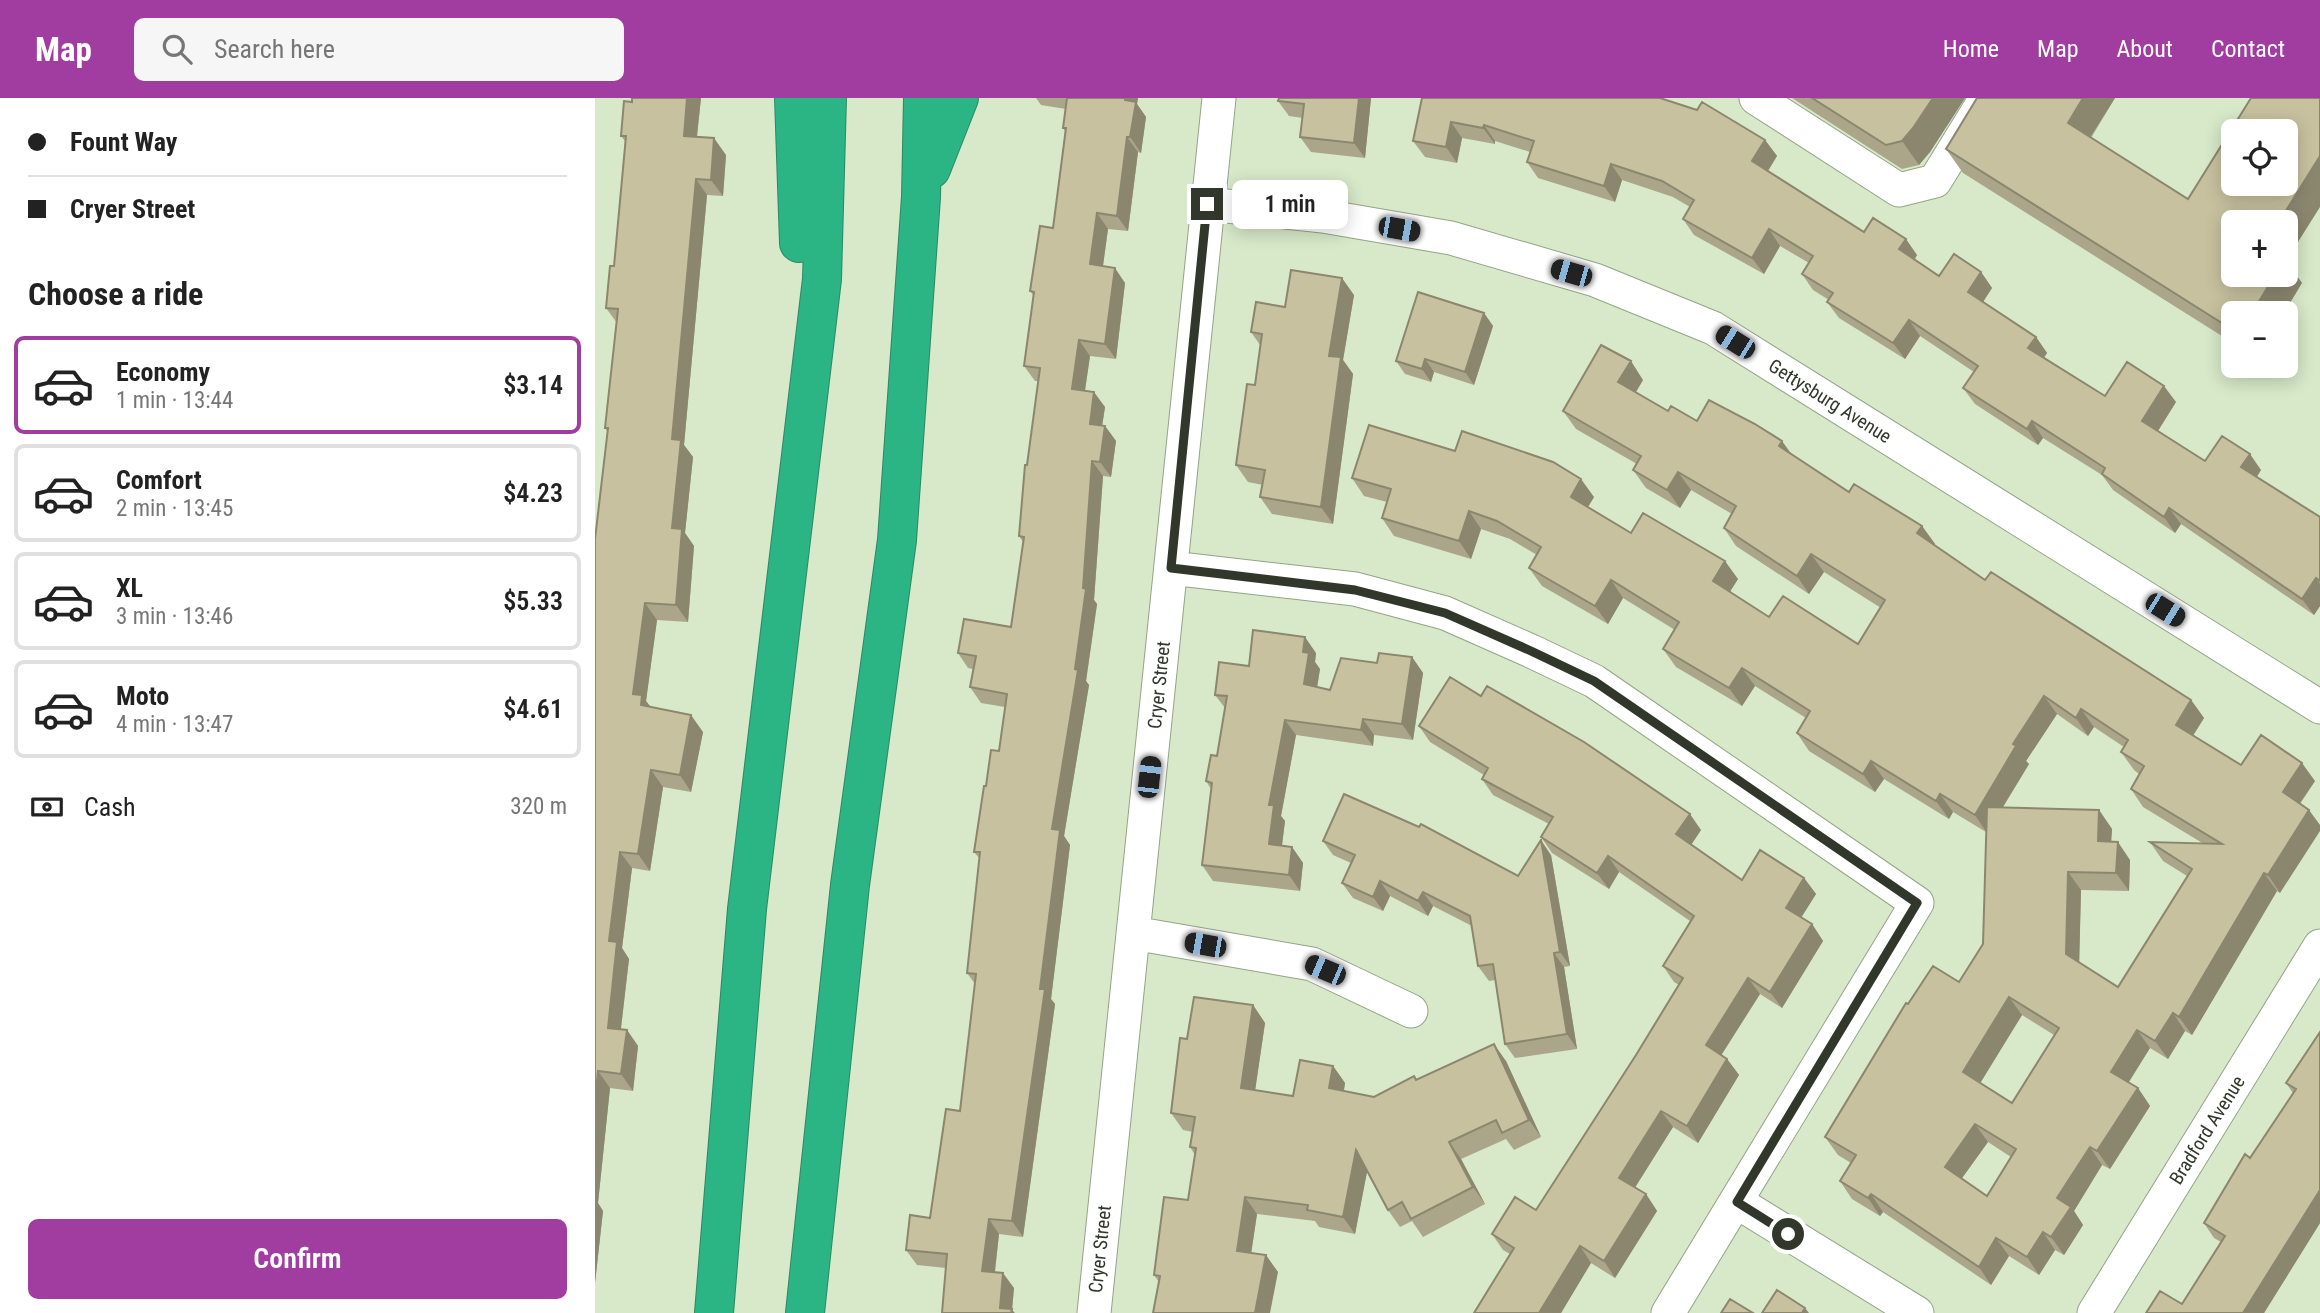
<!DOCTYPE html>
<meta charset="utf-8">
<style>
body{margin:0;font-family:"Roboto Condensed",sans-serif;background:#f6f6f6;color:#222;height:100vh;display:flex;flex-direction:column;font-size:26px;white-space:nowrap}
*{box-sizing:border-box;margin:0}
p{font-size:23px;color:#767676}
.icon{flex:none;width:38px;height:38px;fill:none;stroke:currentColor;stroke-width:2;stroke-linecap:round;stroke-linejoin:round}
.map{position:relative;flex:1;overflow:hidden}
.sheet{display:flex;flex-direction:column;background:#fff;width:595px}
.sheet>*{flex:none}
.guide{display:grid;align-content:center;height:154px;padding:0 28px;background:#fff}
.tools{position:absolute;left:1626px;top:21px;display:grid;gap:14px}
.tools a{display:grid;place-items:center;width:77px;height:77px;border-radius:10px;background:#fff;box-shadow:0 4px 18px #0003;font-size:35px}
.end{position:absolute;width:32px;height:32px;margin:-16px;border:9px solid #31382b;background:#fff;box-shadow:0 0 0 4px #fff}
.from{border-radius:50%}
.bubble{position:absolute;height:49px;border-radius:10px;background:#fff;box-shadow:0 4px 18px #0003;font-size:23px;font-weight:600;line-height:49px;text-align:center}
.car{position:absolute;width:21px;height:42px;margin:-21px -10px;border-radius:9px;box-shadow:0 0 5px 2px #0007;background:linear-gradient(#222 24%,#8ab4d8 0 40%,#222 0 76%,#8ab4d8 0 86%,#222 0)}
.guide b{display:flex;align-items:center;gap:24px;height:66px;font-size:26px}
.guide b+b{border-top:2px solid #e0e0e0}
.guide i{width:18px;height:18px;background:#222}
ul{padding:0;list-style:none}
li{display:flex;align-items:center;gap:21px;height:98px;margin:0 14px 10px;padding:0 14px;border:4px solid #e0e0e0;border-radius:10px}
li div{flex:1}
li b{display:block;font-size:26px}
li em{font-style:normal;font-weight:600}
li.active{border-color:#a13ca0}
li>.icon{width:63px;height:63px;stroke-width:1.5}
h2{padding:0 28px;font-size:32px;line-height:84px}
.pay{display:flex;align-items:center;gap:18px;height:77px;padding:0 28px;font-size:26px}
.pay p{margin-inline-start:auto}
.cta{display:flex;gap:14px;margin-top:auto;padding:14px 28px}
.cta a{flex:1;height:80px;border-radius:10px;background:#a13ca0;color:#fff;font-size:28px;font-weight:600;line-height:80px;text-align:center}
header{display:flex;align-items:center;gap:42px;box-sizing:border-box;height:98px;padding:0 35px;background:#a13ca0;color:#fff}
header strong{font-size:33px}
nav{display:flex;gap:38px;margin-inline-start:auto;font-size:24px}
.search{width:490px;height:63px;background:#f6f6f6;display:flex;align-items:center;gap:18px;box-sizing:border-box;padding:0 24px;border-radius:10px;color:#767676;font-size:26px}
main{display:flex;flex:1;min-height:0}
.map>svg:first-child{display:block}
</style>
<header>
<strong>Map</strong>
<div class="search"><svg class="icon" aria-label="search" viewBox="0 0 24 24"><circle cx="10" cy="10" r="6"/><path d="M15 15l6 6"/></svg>Search here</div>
<nav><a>Home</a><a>Map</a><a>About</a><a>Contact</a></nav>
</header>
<main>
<section class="sheet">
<div class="guide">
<b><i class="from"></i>Fount Way</b>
<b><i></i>Cryer Street</b>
</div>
<h2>Choose a ride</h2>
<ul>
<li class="active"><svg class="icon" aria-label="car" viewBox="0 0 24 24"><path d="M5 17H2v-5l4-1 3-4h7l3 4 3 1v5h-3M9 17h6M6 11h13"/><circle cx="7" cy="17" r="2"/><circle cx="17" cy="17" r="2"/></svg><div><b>Economy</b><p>1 min · 13:44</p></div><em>$3.14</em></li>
<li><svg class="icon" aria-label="car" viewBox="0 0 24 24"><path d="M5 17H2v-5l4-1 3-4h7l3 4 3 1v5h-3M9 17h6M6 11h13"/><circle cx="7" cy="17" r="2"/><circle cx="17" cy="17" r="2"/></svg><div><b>Comfort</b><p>2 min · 13:45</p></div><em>$4.23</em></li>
<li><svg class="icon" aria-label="car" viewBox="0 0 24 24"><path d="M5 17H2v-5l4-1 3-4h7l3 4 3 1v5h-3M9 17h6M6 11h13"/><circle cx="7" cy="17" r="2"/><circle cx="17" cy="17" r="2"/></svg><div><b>XL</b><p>3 min · 13:46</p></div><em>$5.33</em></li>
<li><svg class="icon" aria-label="car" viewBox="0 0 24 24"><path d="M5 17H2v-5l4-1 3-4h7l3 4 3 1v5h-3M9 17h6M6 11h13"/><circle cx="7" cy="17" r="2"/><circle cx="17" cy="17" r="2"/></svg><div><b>Moto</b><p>4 min · 13:47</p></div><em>$4.61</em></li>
</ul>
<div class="pay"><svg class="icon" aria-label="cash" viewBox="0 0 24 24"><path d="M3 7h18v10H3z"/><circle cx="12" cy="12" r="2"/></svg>Cash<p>320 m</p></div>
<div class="cta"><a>Confirm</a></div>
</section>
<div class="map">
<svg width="1725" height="1215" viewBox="0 0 1725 1215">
<rect width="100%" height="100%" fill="#d7e9c9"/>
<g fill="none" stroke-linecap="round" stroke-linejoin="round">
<defs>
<path id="minor" d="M1161 0 1304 92 1340 83 1391 0
M612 106 728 118 856 140 1000 182 1118 230 1725 609
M576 470 760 491 850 515 936 553 999 583 1322 805 1073 1215
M538 835 717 866 816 913
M1142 1104 1322 1215
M499 1215 624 0
M1499 1215 1725 848"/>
<path id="highway" d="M199 0 204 145
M336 71 364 0
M119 1215 152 811 227 181 232 0
M210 1215 255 787 302 442 326 99 328 0"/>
</defs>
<!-- minor casing -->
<use href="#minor" stroke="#94a487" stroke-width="35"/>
<!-- highway casing -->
<use href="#highway" stroke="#2d8965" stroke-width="40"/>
<!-- minor -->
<use href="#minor" stroke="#fff" stroke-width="33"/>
<!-- highway -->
<use href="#highway" stroke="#2bb484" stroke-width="38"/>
</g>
<!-- wall -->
<path fill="#aba689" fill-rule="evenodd" d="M106 0 102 39 131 57 128 98 112 97 89 347 98 359 90 435 99 448 93 524 62 522 51 603 55 609 108 634 96 694 68 689 55 773 37 770 27 850 34 861 26 931 32 932 43 948 38 993 15 990 3 1105 8 1113 0 1185 12 333 10 330 22 225 11 210 19 168 30 43 26 38 37 4Z
M441 0H543L542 6 551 19 546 55 543 54 533 133 513 131 508 168 530 185 521 261 495 258 490 292 510 309 507 328H510L521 343 516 379 508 378 499 502 502 506 491 583 494 587 469 738 475 747 456 901 460 906 428 1139 404 1136 400 1174 419 1190 417 1212 351 1170 322 1167 311 1152 335 1120 365 1013 380 886 372 875 385 761 379 754 391 688 404 653 410 609 386 605 375 589 378 571 373 570 363 555 416 529 428 444 424 438 443 283H440L429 268 439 198 435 193 458 130 470 33 468 30 471 11 446 7Z
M684 0H776L770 60 716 54 705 39 708 20 694 18 683 3Z
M827 0 1170 42 1182 58 1173 73 1269 134 1322 157 1319 162 1344 178 1386 174 1397 190 1388 204 1441 239 1452 255 1449 260 1510 298 1581 304 1563 333 1610 363 1666 372 1662 379 1725 419V508L1719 517 1586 426 1580 435 1518 392 1507 377 1448 340 1443 347 1380 306 1368 290 1379 274 1325 238 1310 261 1244 220 1232 204 1234 202 1218 192 1207 176 1214 165 1185 148 1169 176 1099 137 1088 121 1095 109 1078 99 1027 82 1020 104 943 80 932 64 935 54 900 43V46L867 40 862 65 830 59 818 43Z
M1197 0H1370L1335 54 1324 67 1307 71Z
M1382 0H1520L1496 40 1691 163 1707 185 1638 215V245L1368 75 1351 51Z
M759 197 748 262 758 276 738 426 677 416 665 399 668 387 653 384 641 367 660 287 665 247 656 234 690 209Z
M889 215 898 228 879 287 839 274 836 284 810 276 801 263Z
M1048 282 1041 294 1073 313 1196 356 1254 394 1327 428 1340 446 1339 447 1390 482 1596 602 1609 620 1598 638 1646 667 1720 683 1705 706 1685 795 1682 793 1597 937 1590 933 1573 961 1555 950 1533 984 1543 990 1555 1008 1515 1071 1507 1067 1479 1113 1488 1127 1469 1157 1460 1152 1444 1177 1414 1158 1396 1187 1288 1114 1285 1118 1257 1101 1245 1083 1256 1065 1243 1057 1230 1039 1313 906 1364 884 1388 846 1391 734 1358 714 1354 721 1289 681 1280 694 1214 653 1202 635 1211 620 1160 588 1147 608 1081 569 1068 551 1080 532 1028 500 1013 526 947 488 934 470 942 457 915 441 886 431 876 461 799 438 787 420 792 404 769 398 757 380 999 399 993 409 1036 435 1143 481 1135 494 1174 519 1263 546 1286 510 1229 474 1214 496 1141 448 1129 430 1137 416 1096 392 1085 410 1051 390 1038 372 1042 366 981 331 968 313ZM1462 616 1493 638 1499 629 1529 649 1526 654 1539 672 1544 676 1536 691 1548 709 1609 746 1555 744 1568 763 1592 778 1523 889 1484 864 1486 792 1534 793 1535 762 1516 744 1517 731 1504 712 1408 709 1434 666 1431 663ZM1427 917 1459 937 1417 1005 1385 985ZM1393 1044 1416 1059 1392 1098 1367 1080Z
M721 555 720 564 725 571 722 589 735 592 782 565 817 559 828 575 818 642 779 637 778 648 701 637 686 718 690 723 687 748 697 749 708 765 705 793 618 783 607 767 616 691 611 683 622 658 630 610 620 597 654 568Z
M824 628 1106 732 1096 747 1147 782 1209 780 1221 796 1206 820 1217 826 1228 843 1187 910 1165 896 1126 957 1132 961 1144 977 1103 1045 1078 1029 1040 1089 1051 1096 1062 1113 1020 1180 996 1165 966 1215H879L915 1156 908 1152 897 1136 941 1112 1041 957 1084 887 1079 884 1068 868 1095 823 1024 774 1014 791 957 755 946 739 954 726 898 697 887 681 889 677 835 644Z
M728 743 923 778 956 757 975 868 969 869 982 951 920 960 910 946 900 882 894 883 883 868 877 828 838 808 833 818 795 798 788 813 758 800 747 785 756 765 738 757Z
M658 907 670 925 660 992 698 998 738 968 750 985 749 993 779 999 819 978 822 982 911 963 946 1039 919 1052 911 1041 866 1061 890 1106 828 1139 817 1123 805 1129 793 1112 772 1073 760 1136 724 1129 720 1123 662 1116 656 1155 683 1174 564 1184 559 1177 593 1102 600 1057 595 1049 598 1034 588 1032 576 1015 592 941Z
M1725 934V1125L1669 1215H1551L1587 1206 1626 1144 1619 1140 1609 1125 1655 1060 1698 995 1691 985Z"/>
<!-- shaded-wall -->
<path fill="#8b876f" d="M92 0H106L100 55 89 38Z
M530 0H543L542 6 551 19 546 55 535 39Z
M764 0H776L770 60 759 45Z
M1338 0H1370L1335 54 1324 67 1307 43Z
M1488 0H1520L1489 49 1473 25Z
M856 24 867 40 862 65 851 49Z
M889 27 900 43V46L888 30Z
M532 39 543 54 533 133 522 118Z
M119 40 131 57 128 98 116 82Z
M1170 42 1182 58 1169 79 1157 63Z
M1725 58V109L1691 163 1707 185 1689 215H1657L1680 177H1690V124H1684Z
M1016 66 1027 82 1020 104 1009 88Z
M101 81 112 97 89 347 98 359 90 435 99 448 93 524 81 507 77 430V341Z
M502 115 513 131 506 182 495 166Z
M1174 131 1185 148 1169 176 1157 160Z
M1311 141 1322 157 1316 168 1304 151Z
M520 170 530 185 521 261 510 246Z
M1386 174 1397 190 1384 210 1373 194Z
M747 180 759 197 748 262 758 276 738 426 726 409 734 258Z
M889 215 898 228 879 287 870 274Z
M1314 222 1325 238 1310 261 1298 245Z
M1441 239 1452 255 1444 266 1433 250Z
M484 242 495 258 488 306 477 291Z
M830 261 839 274 836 284 827 271Z
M1036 263 1048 282 1036 302 1023 284Z
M1569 288 1581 304 1559 339 1547 323Z
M499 294 510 309 505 342 495 326Z
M1437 323 1448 340 1443 347 1432 331Z
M510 328 521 343 516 379 505 364Z
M1187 343 1200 361 1184 348Z
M1655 356 1666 372 1657 385 1646 369Z
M497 363 508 378 499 502 502 506 491 583 494 587 469 738 475 747 456 901 460 906 428 1139 417 1123 445 891 457 731 480 571 488 490Z
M1083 374 1096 392 1085 410 1072 392Z
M986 381 999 399 988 417 976 399Z
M1574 410 1586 426 1580 435 1569 419Z
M874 413 886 431 876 461 864 443Z
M1327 428 1340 446 1335 453 1322 435Z
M1216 456 1229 474 1214 496 1202 478Z
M1130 463 1143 481 1130 501 1118 483Z
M1721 480 1725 486V508L1719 517 1707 501Z
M1016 482 1028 500 1013 526 1000 508Z
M50 505 62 522 51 603 59 613 57 624 38 596Z
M710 539 721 555 720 564 725 571 720 602 709 586 708 554Z
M817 559 828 575 818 642 807 626Z
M1147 570 1160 588 1147 608 1134 590Z
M1449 598 1462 616 1431 663 1434 666 1392 735 1380 717 1418 646Z
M1596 602 1609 620 1593 645 1581 627Z
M1486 611 1499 629 1493 638 1481 620Z
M96 617 108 634 96 694 85 677Z
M768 621 779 637 778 648 766 632Z
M690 622 701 637 686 718 690 723 685 762 674 746V707Z
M1276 663 1289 681 1280 694 1268 676Z
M1707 665 1720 683 1700 712 1688 694Z
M56 672 68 689 55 773 43 756Z
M1345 696 1358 714 1354 721 1341 703Z
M1504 712 1517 731 1515 761 1503 743Z
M1714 712 1725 727V733L1685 795 1673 777Z
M1095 716 1106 732 1092 753 1081 736Z
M946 742 956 757 975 868 965 854Z
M1523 744 1535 762 1534 793 1521 775Z
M697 749 708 765 705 793 694 777Z
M25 754 37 770 27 850 34 861 24 946 13 930 14 843Z
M1013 758 1024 774 1014 791 1002 775Z
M1473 774 1486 792 1484 874 1471 856Z
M1669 775 1682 793 1597 937 1584 919Z
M1209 780 1221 796 1202 826 1191 810Z
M785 783 795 798 788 813 778 799Z
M828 794 838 808 833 818 823 803Z
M1217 826 1228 843 1187 910 1175 894Z
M959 855 969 869 982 951 972 936Z
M1153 880 1165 896 1122 964 1111 947Z
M1414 899 1427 917 1381 992 1368 974Z
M658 907 670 925 658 1007 646 990Z
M1578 915 1590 933 1573 961 1560 943Z
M32 932 43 948 38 993 26 976Z
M1542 932 1555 950 1529 992 1516 974Z
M899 946 911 963 946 1039 934 1022Z
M1132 961 1144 977 1103 1045 1092 1028Z
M738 968 750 985 746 1008 734 990Z
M3 973 15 990 3 1105 8 1113 0 1185V1005Z
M1543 990 1555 1008 1515 1071 1502 1053Z
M1066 1013 1078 1029 1036 1096 1024 1080Z
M1380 1026 1393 1044 1362 1087 1350 1069Z
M854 1044 866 1061 890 1106 878 1089Z
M1495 1049 1507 1067 1479 1113 1488 1127 1469 1157 1456 1139 1462 1100Z
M761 1052 773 1069 760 1136 748 1119Z
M1725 1092V1125L1669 1215H1648Z
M1051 1096 1062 1113 1020 1180 1009 1163Z
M1276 1096 1288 1114 1285 1118 1273 1100Z
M650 1099 662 1116 654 1170 642 1153Z
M394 1121 404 1136 398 1189 387 1173Z
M1448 1134 1460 1152 1444 1177 1432 1159Z
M1401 1140 1414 1158 1396 1187 1384 1169Z
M985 1148 996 1165 966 1215H944Z
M671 1157 683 1174 675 1215H660Z
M408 1175 419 1190 417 1212 420 1215H409L405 1210Z
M1210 1210 1214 1215H1207Z"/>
<!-- building -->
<path fill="#c7c19f" stroke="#8b876f" stroke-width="2" fill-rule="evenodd" d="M37 0H92L89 38 119 40 116 82 101 81 77 341 86 342 77 430 87 431 81 507 50 505 38 596 47 597 46 607 96 617 85 677 56 672 43 756 25 754 14 843 22 844 13 930 32 932 26 976 3 973 0 1005V441L13 330H10L23 211 11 210 15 168H19L31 38H26L29 3 37 4Z
M472 0H530V2L541 4 535 39H532L522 118 502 115 495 166 520 170 510 246 484 242 477 291 499 294 495 326 510 328 505 364 497 363 488 490 491 491 480 571 483 572 457 731 465 732 445 891H450L417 1123 394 1121 387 1173 408 1175 405 1210 417 1211 416 1215H347L352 1156 311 1152 315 1117 335 1120 351 1011 365 1013 381 876 372 875 385 754H379L389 688H391L396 652 404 653 412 596 375 589 381 558 363 555 369 521 416 529 429 439 424 438 430 367H432L445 270 429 268 439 194 435 193 445 128 458 130 471 30H468Z
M684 0H764L759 45 705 39 709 6 683 3Z
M827 0H1065L1102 12 1107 4 1170 42 1157 63 1269 134 1278 120 1311 141 1304 151 1344 178 1359 156 1386 174 1373 194 1441 239 1433 250 1510 298 1532 264 1569 288 1547 323 1610 363 1627 338 1655 356 1646 369 1725 419V483L1721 480 1707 501 1574 410 1569 419 1507 376 1510 370 1437 323 1432 331 1368 290 1383 268 1314 222 1298 245 1232 204 1238 195 1207 176 1218 158 1174 131 1157 160 1088 121 1099 102 1067 83 1016 66 1009 88 932 64 939 43 889 27 888 30 856 24 851 49 818 43Z
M1217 0H1338L1318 30 1307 43 1291 47Z
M1382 0H1488L1473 25 1593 101 1656 0H1725V58L1684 124H1638V177H1680L1657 215H1638V232L1351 51ZM1638 33H1690V86H1638Z
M696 172 747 180 734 258 746 259 726 409 665 399 670 372 641 367 652 286 660 287 667 236 656 234 661 204 690 209Z
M823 194 889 215 870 274 830 261 827 271 801 263Z
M1006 247 1036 263 1023 284 1073 313 1076 308 1102 323 1114 302 1160 326 1187 343 1184 348 1254 394 1259 386 1327 428 1322 435 1390 482 1396 474 1596 602 1581 627 1646 667 1666 637 1707 665 1688 694 1714 712 1673 777 1669 775 1584 919 1578 915 1560 943 1542 932 1516 974 1543 990 1502 1053 1495 1049 1462 1100 1476 1109 1456 1139 1448 1134 1432 1159 1401 1140 1384 1169 1276 1096 1273 1100 1245 1083 1261 1057 1230 1039 1311 905 1313 906 1338 868 1364 884 1388 846 1392 709 1504 712 1503 743 1523 744 1521 775 1473 774 1471 856 1523 889 1597 771 1555 744 1627 746 1536 691 1549 668 1526 654 1533 642 1486 611 1481 620 1449 598 1418 646 1421 648 1380 717 1345 696 1341 703 1276 663 1268 676 1202 635 1215 613 1147 570 1134 590 1068 551 1084 524 1016 482 1000 508 934 470 946 449 902 423 874 413 864 443 787 420 796 391 757 380 774 327 860 353 867 333 958 364 986 381 976 399 1036 435 1048 415 1130 463 1118 483 1174 519 1188 498 1263 546 1290 502 1216 456 1202 478 1129 430 1141 408 1083 374 1072 392 1038 372 1046 358 968 313ZM1414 899 1464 930 1417 1005 1368 974ZM1380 1026 1421 1051 1392 1098 1350 1069Z
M658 532 710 539 708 554 714 555 709 586 735 592 746 560 782 565 784 555 817 559 807 626 768 621 766 632 690 622 674 707H679L674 746 697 749 694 777 607 767 617 685 611 683 616 657 622 658 632 598 620 597 624 564 654 568Z
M855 579 886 598 892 588 989 644 1095 716 1081 736 1147 782 1165 752 1209 780 1191 810 1217 826 1175 894 1153 880 1111 947 1132 961 1092 1028 1066 1013 1024 1080 1051 1096 1009 1163 985 1148 944 1215H879L919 1150 897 1136 920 1099 941 1112 1041 957 1088 880 1068 868 1099 818 1013 758 1002 775 946 739 958 719 887 681 893 670 824 628Z
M749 696 824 729 826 726 923 778 946 742 965 854 959 855 972 936 910 946 898 866 883 868 875 818 828 794 823 803 785 783 778 799 747 785 760 757 728 743Z
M599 899 658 907 646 990 698 998 705 962 738 968 734 990 779 999 819 978 821 982 899 946 934 1022 907 1035 901 1022 854 1044 878 1089 816 1121 807 1104 793 1112 761 1052 748 1119 712 1112 713 1107 650 1099 642 1153 671 1157 660 1215H558L565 1178 559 1177 569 1099 593 1102 601 1050 595 1049 600 1019 576 1015 585 940 592 941Z
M1725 934V1092L1648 1215H1551L1565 1193 1587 1206 1630 1138 1609 1125 1650 1056 1655 1060 1701 991 1691 985Z
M1182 1192 1210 1210 1207 1215H1167Z
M1135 1201 1158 1215H1126Z"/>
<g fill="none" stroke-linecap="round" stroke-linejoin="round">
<!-- route -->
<path stroke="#31382b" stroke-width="9" d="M612 106 576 470 760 492 850 515 936 553 999 583 1322 805 1142 1104 1193 1136"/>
</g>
<g text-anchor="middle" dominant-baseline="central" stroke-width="6" stroke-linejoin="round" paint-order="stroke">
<!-- street labels -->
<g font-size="19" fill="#31382b" stroke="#fff">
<text transform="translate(1235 303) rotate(32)">Gettysburg Avenue</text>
<text transform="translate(564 587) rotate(-84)">Cryer Street</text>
<text transform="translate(1612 1032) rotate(-58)">Bradford Avenue</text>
<text transform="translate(505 1151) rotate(-84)">Cryer Street</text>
</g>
</g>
</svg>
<div class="tools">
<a><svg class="icon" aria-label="locate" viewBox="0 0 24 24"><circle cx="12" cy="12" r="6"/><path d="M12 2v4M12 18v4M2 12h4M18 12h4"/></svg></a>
<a>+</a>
<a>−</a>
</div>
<i class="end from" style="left:1193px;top:1136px"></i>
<i class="end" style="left:612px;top:106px"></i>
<div class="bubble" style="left:637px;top:82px;width:116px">1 min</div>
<i class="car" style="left:804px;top:131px;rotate:100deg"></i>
<i class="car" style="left:976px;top:175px;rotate:286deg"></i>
<i class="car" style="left:1140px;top:244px;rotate:302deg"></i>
<i class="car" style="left:1570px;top:512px;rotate:122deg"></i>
<i class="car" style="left:554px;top:679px;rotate:6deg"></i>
<i class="car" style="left:610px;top:847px;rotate:280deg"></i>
<i class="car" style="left:730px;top:872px;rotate:293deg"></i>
</div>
</main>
